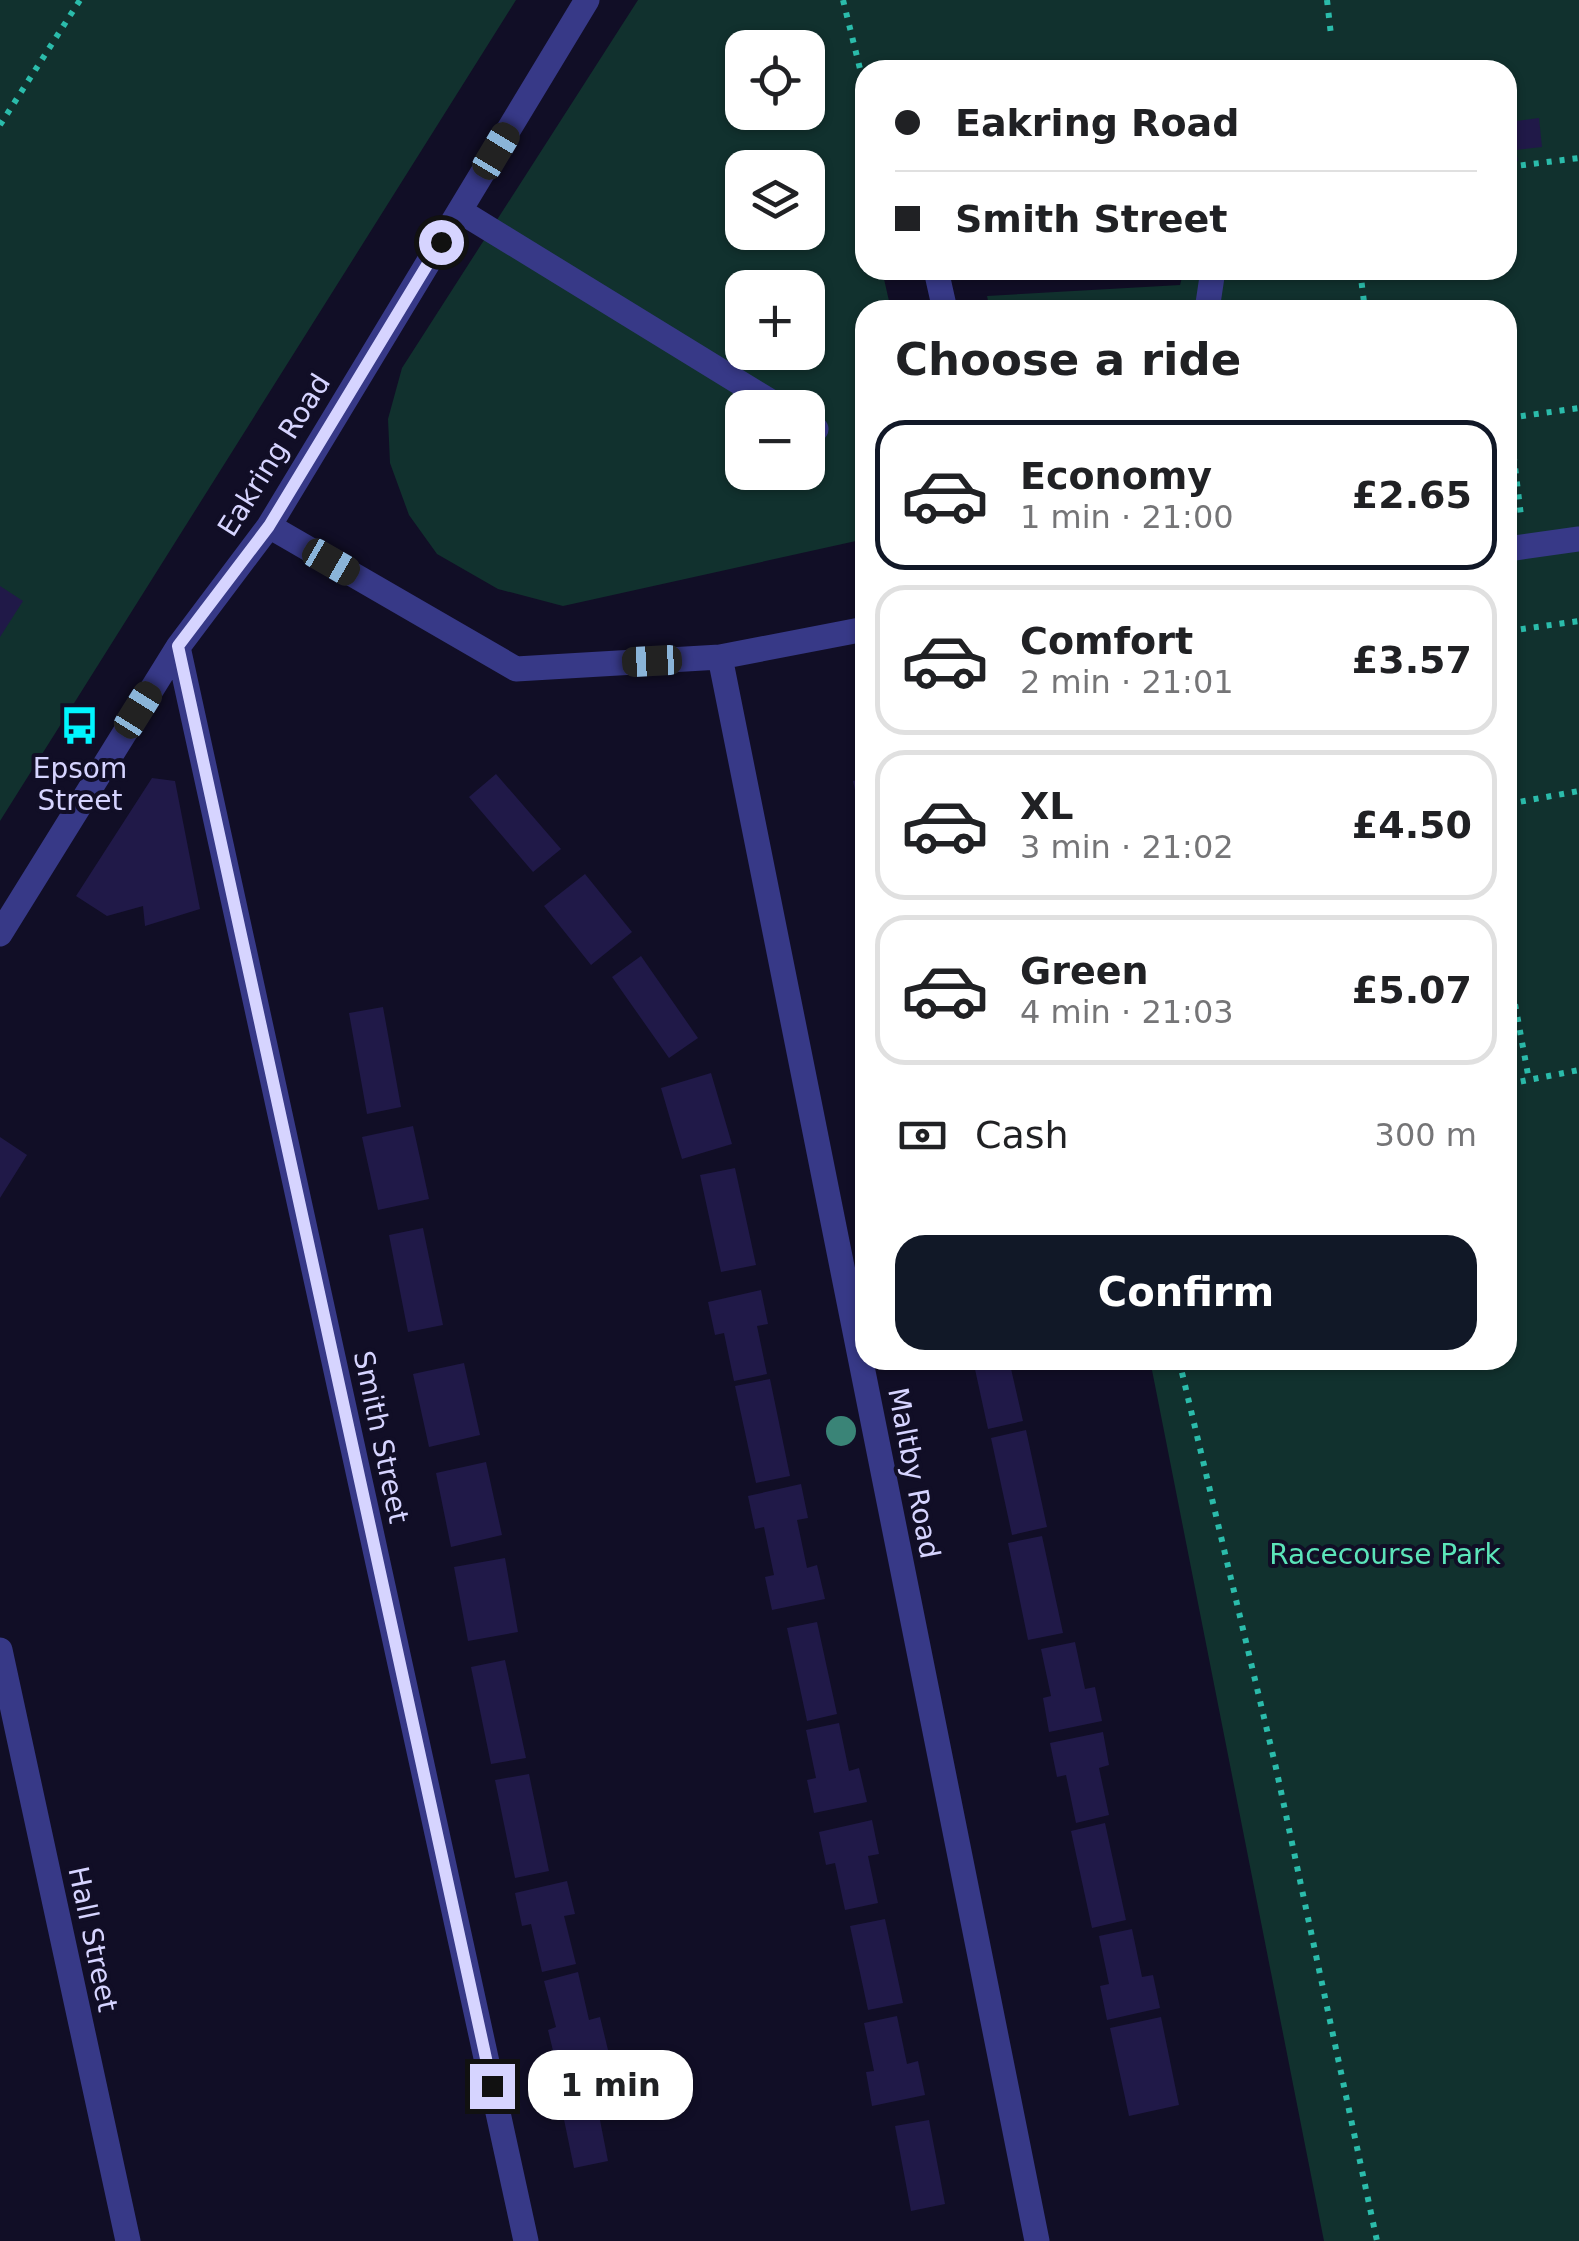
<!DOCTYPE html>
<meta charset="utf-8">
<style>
body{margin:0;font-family:"DejaVu Sans",sans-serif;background:#f6f6f6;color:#202124;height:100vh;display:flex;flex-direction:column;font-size:38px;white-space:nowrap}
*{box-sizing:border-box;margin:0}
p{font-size:32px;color:#757577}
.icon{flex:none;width:55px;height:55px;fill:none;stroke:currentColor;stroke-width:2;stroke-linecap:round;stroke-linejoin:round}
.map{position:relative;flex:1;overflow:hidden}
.drawer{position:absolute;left:855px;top:300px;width:662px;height:1070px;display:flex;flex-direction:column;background:#fff;border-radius:30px;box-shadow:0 2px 8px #0004}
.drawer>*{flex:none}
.hud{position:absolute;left:855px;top:60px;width:662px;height:220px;border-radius:30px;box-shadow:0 2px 8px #0004;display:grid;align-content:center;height:220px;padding:0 40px;background:#fff}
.fabs{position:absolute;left:725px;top:30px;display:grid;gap:20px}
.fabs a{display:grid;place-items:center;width:100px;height:100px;border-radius:20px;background:#fff;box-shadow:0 2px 8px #0004;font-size:50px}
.end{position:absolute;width:45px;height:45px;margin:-22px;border:12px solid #d6d4ff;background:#111;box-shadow:0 0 0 5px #111}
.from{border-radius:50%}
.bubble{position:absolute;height:70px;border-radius:30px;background:#fff;box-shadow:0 2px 8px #0004;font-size:32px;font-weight:800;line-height:70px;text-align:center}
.car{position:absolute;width:30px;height:60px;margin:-30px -15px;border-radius:12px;box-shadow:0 0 8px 2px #0007;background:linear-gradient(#222 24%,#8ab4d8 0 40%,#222 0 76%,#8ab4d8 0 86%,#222 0)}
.hud b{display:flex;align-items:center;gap:35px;height:95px;font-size:38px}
.hud b+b{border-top:2px solid #e0e0e0}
.hud i{width:25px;height:25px;background:#202124}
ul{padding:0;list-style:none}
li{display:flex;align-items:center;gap:30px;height:150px;margin:0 20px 15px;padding:0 20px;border:5px solid #e0e0e0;border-radius:30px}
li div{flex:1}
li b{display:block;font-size:38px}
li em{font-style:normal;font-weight:800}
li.on{border-color:#111827}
li>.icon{width:90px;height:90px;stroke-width:1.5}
h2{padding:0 40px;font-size:45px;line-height:120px}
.pay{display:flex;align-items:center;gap:25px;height:110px;padding:0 40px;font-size:38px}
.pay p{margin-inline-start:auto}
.button{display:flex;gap:20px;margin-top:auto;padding:20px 40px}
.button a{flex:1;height:115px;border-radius:30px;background:#111827;color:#fff;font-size:40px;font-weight:800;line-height:115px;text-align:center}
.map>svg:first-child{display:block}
</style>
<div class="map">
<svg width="1579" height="2241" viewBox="0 0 1579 2241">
<rect width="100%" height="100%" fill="#110e26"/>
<!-- green -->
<path fill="#11312e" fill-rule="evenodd" d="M0 0H516L0 821Z
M638 0H1579V2241H1324L1150 1360H1508V310H990L987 296 1180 285 1184 270H1508V70H865V173L860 174 865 196V270H882L891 310H865V539L563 606 498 589 437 554 409 515 390 463 388 419 402 368ZM742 48H808V112H742ZM742 168H808V232H742ZM742 288H808V352H742ZM742 408H808V472H742Z"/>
<!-- building -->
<path fill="#201948" d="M1539 118 1542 147 1516 150 1518 161 1508 162V122Z
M0 586 23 601 0 637Z
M496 774 561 849 533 872 469 797Z
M152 778 175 781 200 909 145 926 143 906 107 916 76 896Z
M865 778V828H863L853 781Z
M585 874 632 932 591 965 544 906Z
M641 956 698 1038 669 1058 612 977Z
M383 1007 401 1107 367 1114 349 1013Z
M711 1073 732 1144 682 1159 661 1088Z
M413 1126 429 1199 378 1210 362 1137Z
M0 1137 27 1155 0 1198Z
M735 1168 756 1265 721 1272 700 1175Z
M423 1228 443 1325 408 1332 389 1235Z
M761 1290 768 1324 757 1326 767 1374 734 1381 724 1333 715 1335 708 1302Z
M973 1360H1009L1023 1421 988 1429Z
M464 1363 480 1435 429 1447 413 1374Z
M770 1379 790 1476 756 1483 735 1386Z
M1026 1430 1047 1527 1012 1535 991 1438Z
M486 1462 502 1535 451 1547 436 1473Z
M801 1484 808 1518 797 1520 807 1568 817 1565 825 1599 772 1610 765 1577 774 1575 764 1527 755 1529 748 1496Z
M1042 1536 1063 1633 1028 1640 1008 1543Z
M505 1558 518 1632 468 1641 454 1567Z
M817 1622 837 1714 807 1721 787 1628Z
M1075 1642 1085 1689 1095 1687 1102 1721 1049 1732 1043 1698 1051 1696 1041 1649Z
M505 1660 526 1758 491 1764 471 1667Z
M839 1723 849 1771 859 1768 867 1802 814 1813 807 1780 816 1778 806 1730Z
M1103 1732 1109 1765 1099 1768 1109 1815 1076 1823 1066 1775 1057 1777 1050 1743Z
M529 1774 549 1871 515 1878 495 1780Z
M872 1820 879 1854 868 1856 878 1903 845 1910 835 1863 826 1865 819 1832Z
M1105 1823 1126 1920 1092 1928 1071 1831Z
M567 1881 575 1914 564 1916 576 1964 542 1972 531 1924 522 1926 515 1893Z
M885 1919 903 2003 868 2010 850 1926Z
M1132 1929 1142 1977 1153 1975 1160 2008 1107 2020 1100 1986 1109 1984 1099 1936Z
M578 1972 589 2020 600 2017 608 2050 556 2063 548 2030 556 2027 544 1981Z
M897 2016 907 2064 918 2061 925 2095 872 2106 866 2072 874 2071 864 2023Z
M1161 2017 1179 2105 1129 2116 1110 2028Z
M589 2064 608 2161 574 2168 554 2071Z
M929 2120 945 2204 911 2211 895 2126Z"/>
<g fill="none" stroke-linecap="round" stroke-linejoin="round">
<!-- path -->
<path stroke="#2bbcab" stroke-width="6" stroke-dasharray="5 8" stroke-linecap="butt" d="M843 0 865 89
M1327 0 1331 35
M0 125 80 0
M1508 167 1579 158
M1360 270 1365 310
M1509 417 1521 516
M1508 418 1579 408
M1508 631 1579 621
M1508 783 1511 803
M1508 804 1579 791
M1508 966 1529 1080
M1508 1084 1579 1070
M1179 1360 1276 1768 1377 2241"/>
<!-- minor -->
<path stroke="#373987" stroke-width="25" d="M460 211 781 408
M936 270 945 310
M1207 310 1213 270
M808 424 816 429
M269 526 516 669 720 657 865 629
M1508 549 1579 539
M178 647 526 2241
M720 657 1037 2241
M0 934 178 647 269 526 587 0
M0 1650 128 2241"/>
</g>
<!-- trees -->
<circle fill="#3a8477" cx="841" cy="1431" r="15"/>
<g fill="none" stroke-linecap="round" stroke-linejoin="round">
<!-- route -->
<path stroke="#d6d4ff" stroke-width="12" d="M441 242 269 526 178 646 492 2086"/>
</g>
<!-- icons -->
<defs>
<symbol id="bus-bare" viewBox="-9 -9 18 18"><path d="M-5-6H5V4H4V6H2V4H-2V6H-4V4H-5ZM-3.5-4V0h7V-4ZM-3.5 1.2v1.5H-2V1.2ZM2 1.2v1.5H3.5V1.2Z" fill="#00f5ff" stroke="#110e26" stroke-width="2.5" paint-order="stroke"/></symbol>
</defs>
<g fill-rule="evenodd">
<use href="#bus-bare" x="52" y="698" width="55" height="55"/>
</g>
<g text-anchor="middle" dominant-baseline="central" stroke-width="8" stroke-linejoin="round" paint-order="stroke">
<!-- street labels -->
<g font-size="28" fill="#d6d4ff" stroke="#110e26">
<text transform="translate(274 455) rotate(-58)">Eakring Road</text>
<text transform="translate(381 1437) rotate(78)">Smith Street</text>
<text transform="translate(914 1473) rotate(79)">Maltby Road</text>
<text transform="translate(93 1939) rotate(78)">Hall Street</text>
</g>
<!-- poi labels -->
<g font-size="28" fill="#d6d4ff" stroke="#110e26">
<text x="80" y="768">Epsom<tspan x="80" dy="32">Street</tspan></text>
</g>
<!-- park labels -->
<g font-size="28" fill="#5be4b9" stroke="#110e26">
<text x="1385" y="1554">Racecourse Park</text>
</g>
</g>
</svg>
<div class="fabs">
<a><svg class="icon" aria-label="locate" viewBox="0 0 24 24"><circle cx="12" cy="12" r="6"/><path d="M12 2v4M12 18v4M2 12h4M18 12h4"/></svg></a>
<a><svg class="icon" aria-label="layers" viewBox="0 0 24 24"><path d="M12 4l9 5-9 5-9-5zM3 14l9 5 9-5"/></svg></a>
<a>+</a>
<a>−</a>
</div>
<i class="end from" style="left:441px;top:242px"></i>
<i class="end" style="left:492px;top:2086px"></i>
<div class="bubble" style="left:528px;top:2050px;width:165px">1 min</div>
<i class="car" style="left:496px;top:151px;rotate:31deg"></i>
<i class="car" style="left:331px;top:562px;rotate:120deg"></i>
<i class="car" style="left:652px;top:661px;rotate:267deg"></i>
<i class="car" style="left:138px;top:710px;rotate:32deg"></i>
<div class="hud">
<b><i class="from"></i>Eakring Road</b>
<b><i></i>Smith Street</b>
</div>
<section class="drawer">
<h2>Choose a ride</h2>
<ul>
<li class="on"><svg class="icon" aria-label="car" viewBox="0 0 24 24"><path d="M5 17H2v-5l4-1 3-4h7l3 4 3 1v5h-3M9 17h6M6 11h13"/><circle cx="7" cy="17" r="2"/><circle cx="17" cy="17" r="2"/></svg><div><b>Economy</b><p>1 min · 21:00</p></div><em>£2.65</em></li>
<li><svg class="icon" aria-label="car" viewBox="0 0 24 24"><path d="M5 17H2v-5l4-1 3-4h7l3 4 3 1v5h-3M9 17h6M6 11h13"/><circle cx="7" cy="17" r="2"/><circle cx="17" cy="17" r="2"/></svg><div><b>Comfort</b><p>2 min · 21:01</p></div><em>£3.57</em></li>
<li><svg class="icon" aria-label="car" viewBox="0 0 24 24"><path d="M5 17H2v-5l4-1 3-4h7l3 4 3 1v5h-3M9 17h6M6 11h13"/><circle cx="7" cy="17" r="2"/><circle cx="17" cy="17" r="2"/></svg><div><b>XL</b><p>3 min · 21:02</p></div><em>£4.50</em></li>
<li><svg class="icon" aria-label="car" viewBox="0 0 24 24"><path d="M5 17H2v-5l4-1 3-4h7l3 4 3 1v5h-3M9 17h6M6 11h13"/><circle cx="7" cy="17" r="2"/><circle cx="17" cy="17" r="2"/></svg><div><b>Green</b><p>4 min · 21:03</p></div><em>£5.07</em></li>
</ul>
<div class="pay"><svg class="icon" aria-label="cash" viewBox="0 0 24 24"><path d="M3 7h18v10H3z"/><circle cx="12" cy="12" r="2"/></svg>Cash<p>300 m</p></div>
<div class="button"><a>Confirm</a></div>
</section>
</div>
